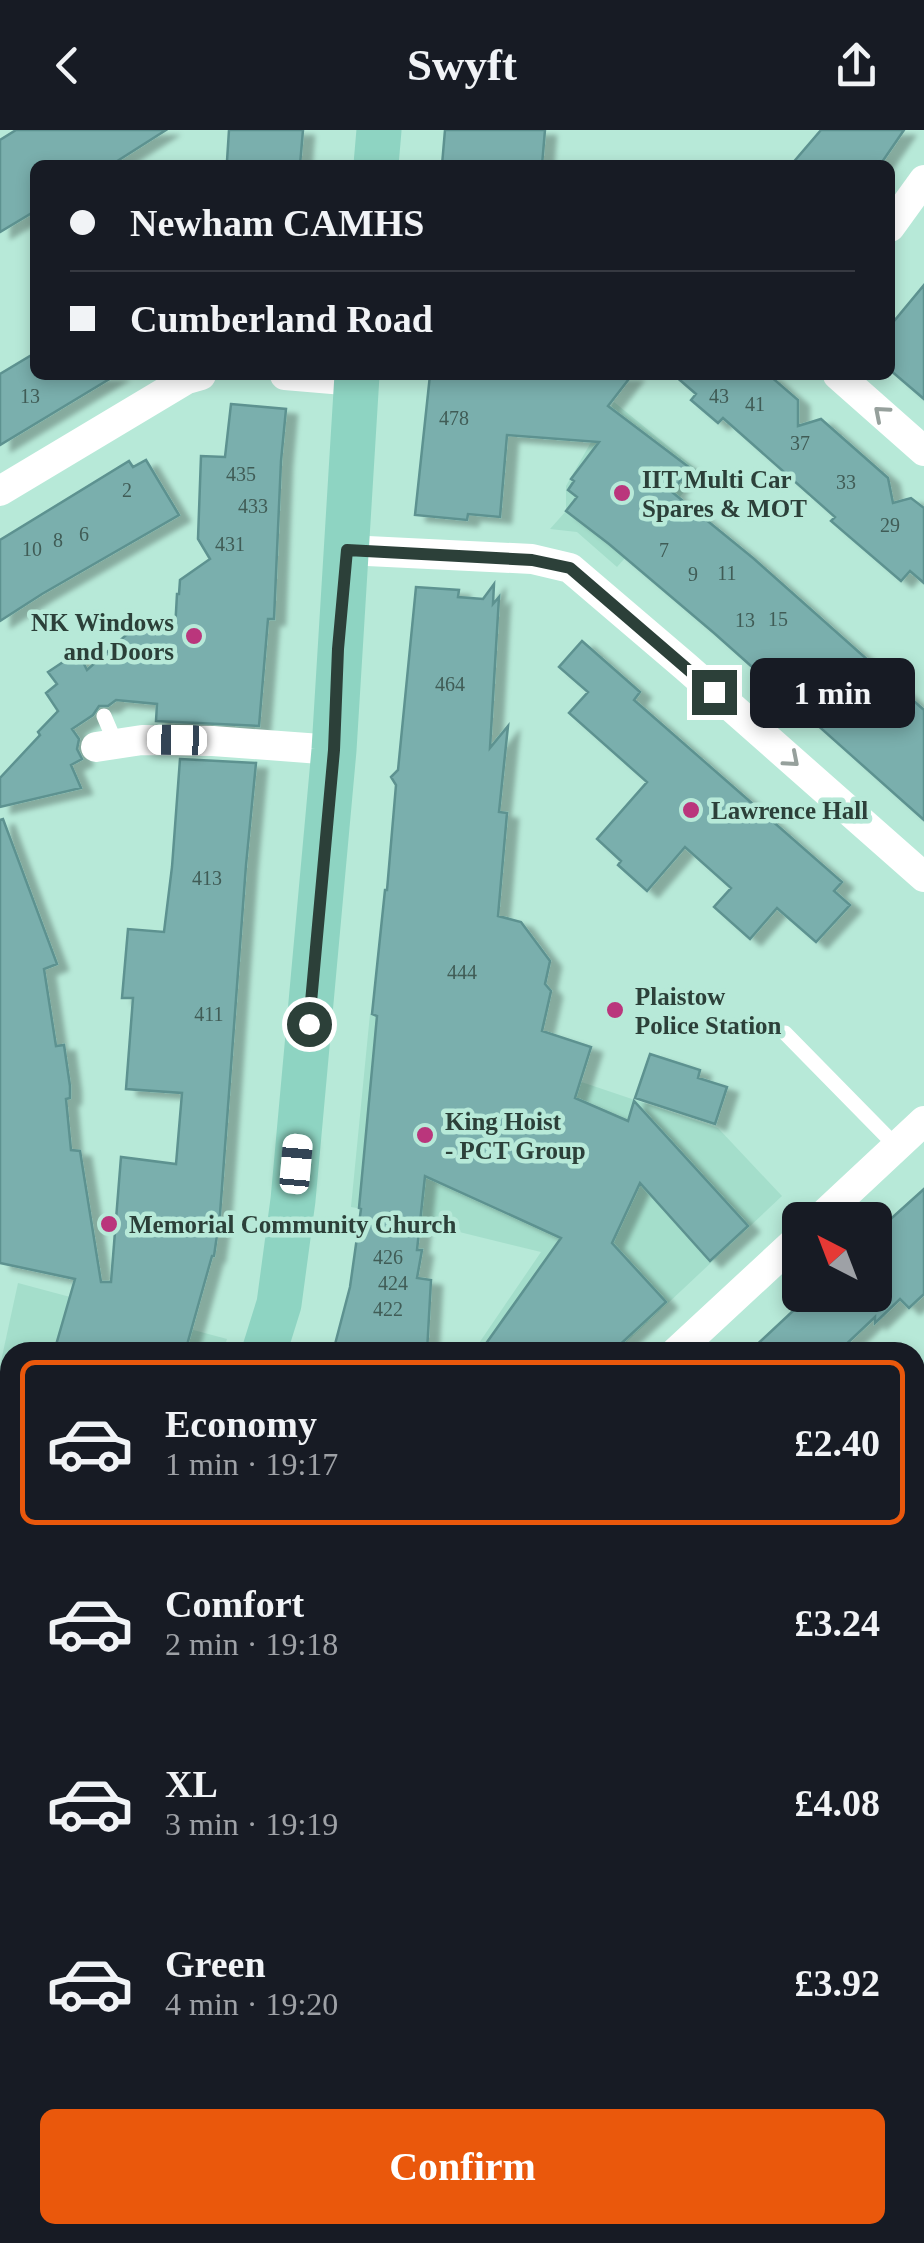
<!DOCTYPE html>
<meta charset="utf-8">
<style>
body{margin:0;font-family:Georgia,serif;background:#242831;color:#f1f3f6;height:100vh;display:flex;flex-direction:column;font-size:38px;white-space:nowrap}
*{box-sizing:border-box;margin:0}
p{font-size:32px;color:#9ea1a6}
.icon{flex:none;width:55px;height:55px;fill:none;stroke:currentColor;stroke-width:2;stroke-linecap:round;stroke-linejoin:round}
.map{position:relative;flex:1;overflow:hidden}
.side{position:absolute;left:0px;top:1212px;width:925px;height:902px;display:flex;flex-direction:column;background:#171b24;border-radius:30px 30px 0 0;box-shadow:0 5px 15px #0003}
.side>*{flex:none}
.hud{position:absolute;left:30px;top:30px;width:865px;height:220px;border-radius:15px;box-shadow:0 5px 15px #0003;display:grid;align-content:center;height:220px;padding:0 40px;background:#171b24}
.needle{width:65px;rotate:318deg}
.tools{position:absolute;left:782px;top:1072px;display:grid;gap:20px}
.tools a{display:grid;place-items:center;width:110px;height:110px;border-radius:15px;background:#171b24;box-shadow:0 5px 15px #0003;font-size:50px}
.end{position:absolute;width:45px;height:45px;margin:-22px;border:12px solid #2c4039;background:#fff;box-shadow:0 0 0 5px #fff}
.from{border-radius:50%}
.bubble{position:absolute;height:70px;border-radius:15px;background:#171b24;box-shadow:0 5px 15px #0003;font-size:32px;font-weight:600;line-height:70px;text-align:center}
.car{position:absolute;width:30px;height:60px;margin:-30px -15px;border-radius:12px;box-shadow:0 0 8px 2px #0007;background:linear-gradient(#fff 24%,#345 0 40%,#fff 0 76%,#345 0 86%,#fff 0)}
.hud b{display:flex;align-items:center;gap:35px;height:95px;font-size:38px}
.hud b+b{border-top:2px solid #363941}
.hud i{width:25px;height:25px;background:#f1f3f6}
ul{padding:18px 0 0;list-style:none}
li{display:flex;align-items:center;gap:30px;height:165px;margin:0 20px 15px;padding:0 20px;border:5px solid transparent;border-radius:15px}
li div{flex:1}
li b{display:block;font-size:38px}
li em{font-style:normal;font-weight:600}
li.current{border-color:#ea580c}
li>.icon{width:90px;height:90px;stroke-width:1.5}
.action{display:flex;gap:20px;margin-top:auto;padding:20px 40px}
.action a{flex:1;height:115px;border-radius:15px;background:#ea580c;color:#fff;font-size:40px;font-weight:600;line-height:115px;text-align:center}
header{display:flex;justify-content:space-between;align-items:center;height:130px;padding:0 40px;background:#171b24;font-size:45px;font-weight:600}
.map>svg:first-child{display:block}
</style>
<header><svg class="icon" aria-label="back" viewBox="0 0 24 24"><path d="M15 5l-7 7 7 7"/></svg>Swyft<svg class="icon" aria-label="share" viewBox="0 0 24 24"><path d="M12 15V3M7 8l5-5 5 5M5 13v7h14v-7"/></svg></header>
<div class="map">
<svg width="924" height="2113" viewBox="0 0 924 2113">
<defs>
<filter id="shadow"><feDropShadow dx="11" dy="6" stdDeviation="2.5" flood-color="#0004"/></filter>
</defs>
<rect width="100%" height="100%" fill="#b7e9d8"/>
<!-- built -->
<path fill="#a4decb" d="M614 272 701 343 617 437 577 402 550 399 566 381V356Z
M370 884 389 887 718 998 782 1066 616 1222H473L541 1122 431 1095V1091L351 1077Z
M18 1153 227 1209 223 1222H10V1699L6 1709 0 1704V1236Z
M43 2105H267L266 2113H42Z"/>
<!-- building -->
<path fill="#7aafad" stroke="#5d9290" stroke-width="2.5" filter="url(#shadow)" d="M16 0H166L111 35H35V81L0 102V10Z
M229 0H303L300 35 227 31Z
M445 0H545L542 35H442Z
M821 0H904L880 35H791Z
M924 155V269L890 240V196Z
M35 223V245H116L0 315V244Z
M430 245H632L608 276 690 338 672 362 753 428 924 580V690L714 503 609 414 566 381 577 367 568 360 574 351 571 349 599 312 507 305 500 387 468 384 467 390 415 385Z
M674 245H769L798 270V296L821 289 888 348 893 373 911 368 924 378V453L910 441 901 451 831 391 835 387 723 288 718 293 691 270 696 264Z
M231 274 286 279 281 331 274 489H268L259 596 156 591 157 574 116 570 108 576H99L93 585 72 599 79 609 77 619 82 629 71 635 81 658 0 677V648L40 605 38 602 58 581 46 563 57 554 48 542 78 522 87 540 134 498 175 500 177 464H179L180 450 210 429 198 409 201 326 225 327Z
M146 330 179 385 42 464 0 491V410L129 331 133 337Z
M494 454 493 474 499 467 490 618 508 596 499 682 507 683 498 786 521 792 550 831 545 854 551 861 542 901 591 917 575 968 628 991 634 971 748 1096 710 1131 640 1053 612 1113 666 1172 612 1222H480L561 1108 425 1046 417 1120H422L417 1148 431 1150 427 1222H333L350 1157 361 1079 359 1078 377 886 372 884 385 760H387L396 655 391 647 398 640 416 457 459 460 458 467 483 469Z
M582 511 640 562 634 570 842 752 834 761 850 775 816 812 777 778 750 809 714 777 731 758 685 717 647 761 618 735 621 731 597 709 647 652 569 583 588 562 559 537Z
M180 629 256 633 246 735 220 1084 214 1126H212L185 1222H54L75 1149 0 1133V690L3 689 57 834 44 839 56 916 64 915 70 956V968L66 969 71 1020 80 1021 101 1152H111L121 1027 176 1034 182 963 126 959 133 868H122L128 799 164 802 172 737Z
M650 924 700 940 698 948 727 957 715 994 635 968Z
M924 1059V1164L909 1178 900 1169 875 1193V1187L838 1222H749L810 1165H875V1103Z"/>
<g fill="none" stroke-linecap="round" stroke-linejoin="round">
<!-- service -->
<path stroke="#fff" stroke-width="15" d="M104 586 116 614
M785 903 897 1017
M218 2113 219 2105"/>
<!-- minor -->
<path stroke="#fff" stroke-width="30" d="M890 97 924 50
M285 245 356 251
M838 245 924 321
M0 361 187 249 201 245
M347 420 532 429 570 438 686 537 924 747
M96 617 142 610 213 611 334 620
M818 1090 924 991
M676 1222 800 1107
M915 1483 924 1492"/>
<!-- tertiary -->
<path stroke="#fff" stroke-width="35" d="M915 2036 924 2039"/>
<!-- secondary -->
<path stroke="#acccc4" stroke-width="40" d="M0 1737 10 1746
M0 1780 10 1778"/>
<!-- primary -->
<path stroke="#8ed4c2" stroke-width="45" d="M376 35 379 0
M264 1222 279 1174 293 1070 334 620 357 245
M0 1979 10 1918"/>
</g>
<!-- one-way arrows -->
<defs><path id="oneway-chevron" d="M-2-3.5L2.5 0L-2 3.5" fill="none" stroke-width="1.6" stroke-linecap="round" stroke-linejoin="round" transform="scale(2.5)"/></defs>
<g stroke="#96a09c">
<use href="#oneway-chevron" transform="translate(881 283) rotate(-139)"/>
<use href="#oneway-chevron" transform="translate(792 630) rotate(41)"/>
</g>
<g fill="none" stroke-linecap="round" stroke-linejoin="round">
<!-- route -->
<path stroke="#2c4039" stroke-width="12" d="M309 894 334 620 338 519 347 420 532 430 570 438 714 562"/>
</g>
<!-- markers -->
<g fill="#ba367c" stroke="#b7e9d8" stroke-width="4">
<circle cx="622" cy="363" r="10"/>
<circle cx="194" cy="506" r="10"/>
<circle cx="691" cy="680" r="10"/>
<circle cx="615" cy="880" r="10"/>
<circle cx="425" cy="1005" r="10"/>
<circle cx="109" cy="1094" r="10"/>
</g>
<g text-anchor="middle" dominant-baseline="central" stroke-width="9" stroke-linejoin="round" paint-order="stroke">
<!-- number labels -->
<g font-size="20" fill="#405c56">
<text x="30" y="266">13</text>
<text x="719" y="266">43</text>
<text x="755" y="274">41</text>
<text x="454" y="288">478</text>
<text x="800" y="313">37</text>
<text x="241" y="344">435</text>
<text x="846" y="352">33</text>
<text x="127" y="360">2</text>
<text x="253" y="376">433</text>
<text x="890" y="395">29</text>
<text x="84" y="404">6</text>
<text x="58" y="410">8</text>
<text x="230" y="414">431</text>
<text x="32" y="419">10</text>
<text x="664" y="420">7</text>
<text x="727" y="443">11</text>
<text x="693" y="444">9</text>
<text x="778" y="489">15</text>
<text x="745" y="490">13</text>
<text x="450" y="554">464</text>
<text x="207" y="748">413</text>
<text x="462" y="842">444</text>
<text x="209" y="884">411</text>
<text x="388" y="1127">426</text>
<text x="393" y="1153">424</text>
<text x="388" y="1179">422</text>
</g>
<!-- poi labels -->
<g font-size="25" font-weight="bold" fill="#2c4039" stroke="#b7e9d8" text-anchor="start">
<text x="642" y="349">IIT Multi Car<tspan x="642" dy="29">Spares &amp; MOT</tspan></text>
<text x="174" y="492" text-anchor="end">NK Windows<tspan x="174" dy="29">and Doors</tspan></text>
<text x="711" y="680">Lawrence Hall</text>
<text x="635" y="866">Plaistow<tspan x="635" dy="29">Police Station</tspan></text>
<text x="445" y="991">King Hoist<tspan x="445" dy="29">- PCT Group</tspan></text>
<text x="129" y="1094">Memorial Community Church</text>
</g>
</g>
</svg>
<div class="tools">
<a><svg class="needle" viewBox="-14 -14 28 28"><path d="M0-13l5 13h-10z" fill="#e53935"/><path d="M0 13l5-13h-10z" fill="#9ea1a6"/></svg></a>
</div>
<i class="end from" style="left:309px;top:894px"></i>
<i class="end" style="left:714px;top:562px"></i>
<div class="bubble" style="left:750px;top:528px;width:165px">1 min</div>
<i class="car" style="left:177px;top:610px;rotate:271deg"></i>
<i class="car" style="left:296px;top:1034px;rotate:5deg"></i>
<div class="hud">
<b><i class="from"></i>Newham CAMHS</b>
<b><i></i>Cumberland Road</b>
</div>
<section class="side">
<ul>
<li class="current"><svg class="icon" aria-label="car" viewBox="0 0 24 24"><path d="M5 17H2v-5l4-1 3-4h7l3 4 3 1v5h-3M9 17h6M6 11h13"/><circle cx="7" cy="17" r="2"/><circle cx="17" cy="17" r="2"/></svg><div><b>Economy</b><p>1 min · 19:17</p></div><em>£2.40</em></li>
<li><svg class="icon" aria-label="car" viewBox="0 0 24 24"><path d="M5 17H2v-5l4-1 3-4h7l3 4 3 1v5h-3M9 17h6M6 11h13"/><circle cx="7" cy="17" r="2"/><circle cx="17" cy="17" r="2"/></svg><div><b>Comfort</b><p>2 min · 19:18</p></div><em>£3.24</em></li>
<li><svg class="icon" aria-label="car" viewBox="0 0 24 24"><path d="M5 17H2v-5l4-1 3-4h7l3 4 3 1v5h-3M9 17h6M6 11h13"/><circle cx="7" cy="17" r="2"/><circle cx="17" cy="17" r="2"/></svg><div><b>XL</b><p>3 min · 19:19</p></div><em>£4.08</em></li>
<li><svg class="icon" aria-label="car" viewBox="0 0 24 24"><path d="M5 17H2v-5l4-1 3-4h7l3 4 3 1v5h-3M9 17h6M6 11h13"/><circle cx="7" cy="17" r="2"/><circle cx="17" cy="17" r="2"/></svg><div><b>Green</b><p>4 min · 19:20</p></div><em>£3.92</em></li>
</ul>
<div class="action"><a>Confirm</a></div>
</section>
</div>
